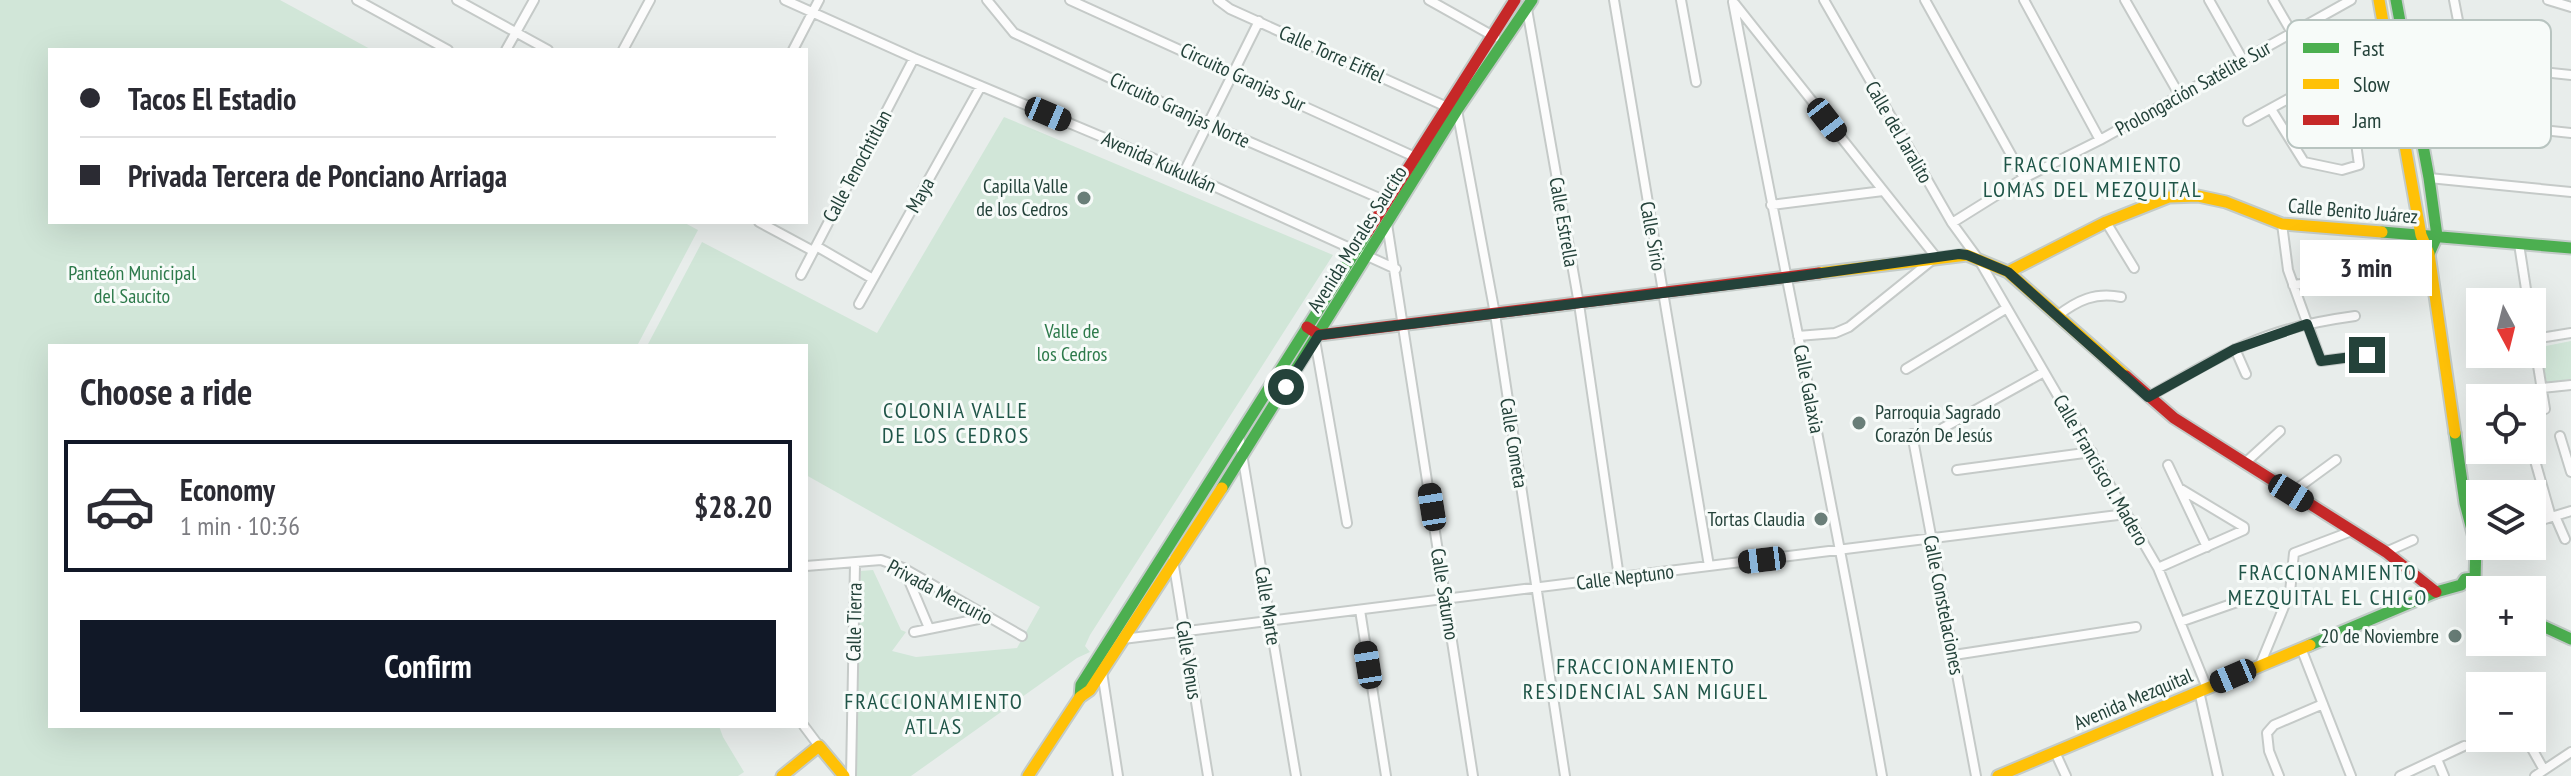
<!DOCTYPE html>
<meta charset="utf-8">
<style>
body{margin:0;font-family:"PT Sans Narrow",sans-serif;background:#f7f7f7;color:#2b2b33;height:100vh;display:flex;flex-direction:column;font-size:30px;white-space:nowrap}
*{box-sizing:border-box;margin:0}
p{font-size:26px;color:#7c7c81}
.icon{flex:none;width:44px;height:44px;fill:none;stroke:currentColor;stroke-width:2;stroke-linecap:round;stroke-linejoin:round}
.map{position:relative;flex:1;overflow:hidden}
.panel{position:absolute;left:48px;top:344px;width:760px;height:384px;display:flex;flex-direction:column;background:#fff;border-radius:0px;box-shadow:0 8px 32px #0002}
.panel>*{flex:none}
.banner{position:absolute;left:48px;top:48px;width:760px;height:176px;border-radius:0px;box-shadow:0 8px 32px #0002;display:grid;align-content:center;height:176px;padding:0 32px;background:#fff}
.needle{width:52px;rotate:173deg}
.buttons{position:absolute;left:2466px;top:288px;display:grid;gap:16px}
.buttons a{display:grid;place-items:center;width:80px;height:80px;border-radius:0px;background:#fff;box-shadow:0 8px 32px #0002;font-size:40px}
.end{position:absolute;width:36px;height:36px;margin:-18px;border:10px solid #24423a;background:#fff;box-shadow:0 0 0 4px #fff}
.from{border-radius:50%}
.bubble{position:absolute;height:56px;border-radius:0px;background:#fff;box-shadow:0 8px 32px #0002;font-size:26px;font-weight:800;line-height:56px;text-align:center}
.car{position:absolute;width:24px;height:48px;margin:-24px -12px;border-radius:10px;box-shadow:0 0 6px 2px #0007;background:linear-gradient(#222 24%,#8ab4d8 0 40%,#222 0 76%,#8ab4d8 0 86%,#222 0)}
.banner b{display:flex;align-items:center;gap:28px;height:76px;font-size:30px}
.banner b+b{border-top:2px solid #e1e1e2}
.banner i{width:20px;height:20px;background:#2b2b33}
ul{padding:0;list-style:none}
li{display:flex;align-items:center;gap:24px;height:132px;margin:0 16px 12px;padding:0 16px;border:4px solid transparent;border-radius:0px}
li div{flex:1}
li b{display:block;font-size:30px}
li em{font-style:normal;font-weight:800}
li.active{border-color:#111827}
li>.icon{width:72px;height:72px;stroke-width:1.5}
h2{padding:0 32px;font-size:36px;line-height:96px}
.action{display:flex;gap:16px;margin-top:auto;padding:16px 32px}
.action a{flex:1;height:92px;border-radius:0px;background:#111827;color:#fff;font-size:32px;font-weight:800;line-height:92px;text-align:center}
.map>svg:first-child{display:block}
</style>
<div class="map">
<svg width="2571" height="776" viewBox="0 0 2571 776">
<rect width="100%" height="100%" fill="#e8edeb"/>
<!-- green -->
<path fill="#d1e6d8" d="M0 0H280L372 50H50V222H683L698 230 637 346H50V726H719L723 737 744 772 738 776H0Z
M1004 117 1333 255 1090 635 1085 646 1090 652 1077 658 911 776H853L861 571 873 570 901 630 906 632 892 651 916 657 1017 648 1040 607 806 475V346H647L702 242 877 333Z
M2571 341V379L2546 383 2541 347Z"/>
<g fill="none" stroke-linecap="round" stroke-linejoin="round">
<defs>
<path id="street" d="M357 0 448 50
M457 0 548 50
M785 0 914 58 1150 157 1396 269
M987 0 1014 33 1206 123 1386 201
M1070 0 1415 157
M1218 0 1230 9 1447 107
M1429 0 1495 37
M1614 0 1709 566
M1681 0 1696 82
M1824 0 1952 223 1979 260 2158 568 2207 688
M1925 0 2024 178
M2024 0 2100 140
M2125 0 2180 96
M2209 0 2243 60
M2454 0 2478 123
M2548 0 2571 7
M1733 2C1782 260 1836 517 1882 776
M1735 4 1936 257 1849 327 1835 333 1798 336
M1527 9 1579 304 1619 577
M506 50 534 0
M623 50 650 0
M793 50 819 0
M2466 64 2571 75
M2271 109 2304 162 2342 170 2359 165 2356 143 2273 0
M1457 110 1495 314 1565 776
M2418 117 2571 133
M2248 121 2319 82
M1184 172 1259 21
M2429 178 2571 192
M1771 205 1883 191
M759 222 813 251
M2106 222 2134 268
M1952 223 2024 178 2100 140 2351 0
M1387 224 1473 776
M2282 224 2288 270 2321 361 2367 355
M2519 244 2528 302
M816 246 873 279
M801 275 914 58
M2293 285 2353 278
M859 304 981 86
M2057 316C2078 300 2095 292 2121 297
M2532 328 2545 409
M2534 339 2571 333
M1315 340 1347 523
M2235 349 2246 374
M1906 369 2007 308
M2542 388 2571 385
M2148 397C2188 375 2227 350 2270 335 2298 325 2326 320 2355 316
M1943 428 2044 372
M1912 434 1976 776
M1239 436 1296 776
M2560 436 2571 472
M2532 450 2551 517
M2245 463 2280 431
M2168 465 2207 547
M1957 470 2092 452
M2291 493 2336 460
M2555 516 2565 539
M2532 523 2571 511
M2518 546 2521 554
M2386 552 2413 540
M1173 560 1208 776
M806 566 881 560 903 568 1022 636
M2158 568 2244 530V527L2179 488
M904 569 929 628
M1360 610 1386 776
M2180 622 2240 601
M914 632 988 617
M1123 639 2126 514
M2301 648 2351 776
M1954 655 2136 627
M2260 665 2290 592 2294 553 2352 531
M1102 672 1118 776
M2199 691 2218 776
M804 726 819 746
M2526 738 2544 770
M2055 752 2066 776
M2437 759 2444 776
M851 776 855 564
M2279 776 2269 751 2267 733 2274 725 2323 704
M2400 776 2464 746
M2535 776 2571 752"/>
<path id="fast" d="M2396 0 2429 178 2437 236 2429 254
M2382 232 2571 248
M2455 433 2465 503 2476 545 2475 579
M1222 488 1457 110 1532 0
M2461 585 2465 579 2474 578 2478 585 2475 592
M2532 621 2571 639
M2310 645 2436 592 2461 585
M1080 697 1081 685 1367 233"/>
<path id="slow" d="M2379 0 2421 235 2429 254 2455 433
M2008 272 2106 222 2169 197 2198 196 2226 202 2282 224 2382 232
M1819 273 1967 255 2008 272 2126 376
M782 776 819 746 844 776
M1028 776 1080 697 1090 690 1222 488
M1998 776 2310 645"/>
<path id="jam" d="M1367 233 1515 0
M1307 327 1319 335 1819 273
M2126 376 2174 418 2386 552 2436 592"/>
</defs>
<!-- street casing -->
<use href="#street" stroke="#c5cac8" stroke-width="12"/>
<!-- fast casing -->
<use href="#fast" stroke="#c3cbc8" stroke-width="15"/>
<!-- slow casing -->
<use href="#slow" stroke="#c3cbc8" stroke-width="15"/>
<!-- jam casing -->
<use href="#jam" stroke="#c3cbc8" stroke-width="15"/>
<!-- street -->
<use href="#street" stroke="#fcfcfc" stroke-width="8"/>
<!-- fast -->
<use href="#fast" stroke="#4caf50" stroke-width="11"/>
<!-- slow -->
<use href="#slow" stroke="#ffc107" stroke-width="11"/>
<!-- jam -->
<use href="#jam" stroke="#c62828" stroke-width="11"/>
</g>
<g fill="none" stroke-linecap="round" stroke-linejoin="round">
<!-- route -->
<path stroke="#24423a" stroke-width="10" d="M1286 387 1319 335 1786 278 1959 254 1967 255 2008 272 2148 397 2235 349 2307 324 2321 361 2367 355"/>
</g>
<!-- markers -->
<g fill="#697e78" stroke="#f7fbf9" stroke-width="3">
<circle cx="1084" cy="198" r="8"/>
<circle cx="1859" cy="423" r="8"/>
<circle cx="1821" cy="519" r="8"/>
<circle cx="2455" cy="636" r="8"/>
</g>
<g text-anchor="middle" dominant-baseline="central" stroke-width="6" stroke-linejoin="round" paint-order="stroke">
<!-- street labels -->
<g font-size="20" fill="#24423a" stroke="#f7fbf9">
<text transform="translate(1332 54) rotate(24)">Calle Torre Eiffel</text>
<text transform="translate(1243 77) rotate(25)">Circuito Granjas Sur</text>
<text transform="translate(2193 88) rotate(-29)">Prolongación Satélite Sur</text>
<text transform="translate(1180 110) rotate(25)">Circuito Granjas Norte</text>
<text transform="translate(1899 132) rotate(60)">Calle del Jaralito</text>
<text transform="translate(1159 162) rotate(24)">Avenida Kukulkán</text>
<text transform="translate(857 166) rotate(-62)">Calle Tenochtitlan</text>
<text transform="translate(920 195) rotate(-61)">Maya</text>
<text transform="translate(2353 211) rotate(5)">Calle Benito Juárez</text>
<text transform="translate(1564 222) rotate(80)">Calle Estrella</text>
<text transform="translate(1653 236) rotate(80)">Calle Sirio</text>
<text transform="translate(1357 239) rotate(-58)">Avenida Morales Saucito</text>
<text transform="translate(1809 389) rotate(79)">Calle Galaxia</text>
<text transform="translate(1514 443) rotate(81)">Calle Cometa</text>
<text transform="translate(2101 470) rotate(60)">Calle Francisco I. Madero</text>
<text transform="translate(1625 577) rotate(-7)">Calle Neptuno</text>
<text transform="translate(940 592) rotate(28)">Privada Mercurio</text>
<text transform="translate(1445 594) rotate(81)">Calle Saturno</text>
<text transform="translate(1944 605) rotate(79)">Calle Constelaciones</text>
<text transform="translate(1268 606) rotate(81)">Calle Marte</text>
<text transform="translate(854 622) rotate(-89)">Calle Tierra</text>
<text transform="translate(1189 660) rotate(81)">Calle Venus</text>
<text transform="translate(2133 699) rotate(-23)">Avenida Mezquital</text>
</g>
<!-- poi labels -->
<g font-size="20" fill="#24423a" stroke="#f7fbf9" text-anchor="end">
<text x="1068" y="186">Capilla Valle<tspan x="1068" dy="23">de los Cedros</tspan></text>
<text x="1875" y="412" text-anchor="start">Parroquia Sagrado<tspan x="1875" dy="23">Corazón De Jesús</tspan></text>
<text x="1805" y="519">Tortas Claudia</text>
<text x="2439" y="636">20 de Noviembre</text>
</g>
<!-- park labels -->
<g font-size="20" fill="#2d7a4b" stroke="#f7fbf9">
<text x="132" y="273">Panteón Municipal<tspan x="132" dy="23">del Saucito</tspan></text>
<text x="1072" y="331">Valle de<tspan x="1072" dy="23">los Cedros</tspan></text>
</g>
<!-- neighbourhood labels -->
<g font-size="22" letter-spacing="2" fill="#1f5548" stroke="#f7fbf9">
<text x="2093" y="164">FRACCIONAMIENTO<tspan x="2093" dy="25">LOMAS DEL MEZQUITAL</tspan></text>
<text x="956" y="410">COLONIA VALLE<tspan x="956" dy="25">DE LOS CEDROS</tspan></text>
<text x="2328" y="572">FRACCIONAMIENTO<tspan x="2328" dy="25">MEZQUITAL EL CHICO</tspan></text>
<text x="1646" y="666">FRACCIONAMIENTO<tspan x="1646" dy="25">RESIDENCIAL SAN MIGUEL</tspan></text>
<text x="934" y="701">FRACCIONAMIENTO<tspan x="934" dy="25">ATLAS</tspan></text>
</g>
</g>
<!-- legend -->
<rect x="2287" y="20" width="264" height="128" rx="12" fill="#f7fbf9" stroke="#b8c4c0" stroke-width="2"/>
<rect x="2303" y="43" width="36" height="10" fill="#4caf50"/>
<rect x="2303" y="79" width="36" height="10" fill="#ffc107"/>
<rect x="2303" y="115" width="36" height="10" fill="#c62828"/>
<g font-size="22" fill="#24423a">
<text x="2353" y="56">Fast</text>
<text x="2353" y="92">Slow</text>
<text x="2353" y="128">Jam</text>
</g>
</svg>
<div class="buttons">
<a><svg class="needle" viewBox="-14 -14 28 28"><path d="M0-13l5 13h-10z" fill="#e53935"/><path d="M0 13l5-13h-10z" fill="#7c7c81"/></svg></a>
<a><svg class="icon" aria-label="locate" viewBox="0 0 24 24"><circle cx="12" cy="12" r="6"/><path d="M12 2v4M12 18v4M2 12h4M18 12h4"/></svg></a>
<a><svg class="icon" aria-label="layers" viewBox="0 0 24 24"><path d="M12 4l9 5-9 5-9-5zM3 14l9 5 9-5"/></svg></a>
<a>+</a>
<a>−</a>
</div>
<i class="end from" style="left:1286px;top:387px"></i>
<i class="end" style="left:2367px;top:355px"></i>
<div class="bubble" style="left:2300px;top:240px;width:132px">3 min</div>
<i class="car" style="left:1048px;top:114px;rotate:113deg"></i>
<i class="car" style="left:1827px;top:120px;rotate:142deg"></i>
<i class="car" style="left:2291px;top:493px;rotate:122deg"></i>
<i class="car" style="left:1432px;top:507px;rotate:351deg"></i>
<i class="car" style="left:1762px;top:560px;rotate:263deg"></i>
<i class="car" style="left:1368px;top:665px;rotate:351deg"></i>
<i class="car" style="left:2233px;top:676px;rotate:247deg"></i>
<div class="banner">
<b><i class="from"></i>Tacos El Estadio</b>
<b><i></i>Privada Tercera de Ponciano Arriaga</b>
</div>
<section class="panel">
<h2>Choose a ride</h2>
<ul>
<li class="active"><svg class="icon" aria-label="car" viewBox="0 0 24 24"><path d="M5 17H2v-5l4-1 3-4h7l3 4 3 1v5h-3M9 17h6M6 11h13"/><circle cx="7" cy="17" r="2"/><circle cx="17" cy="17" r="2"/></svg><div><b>Economy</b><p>1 min · 10:36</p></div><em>$28.20</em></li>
</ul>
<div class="action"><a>Confirm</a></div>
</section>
</div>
